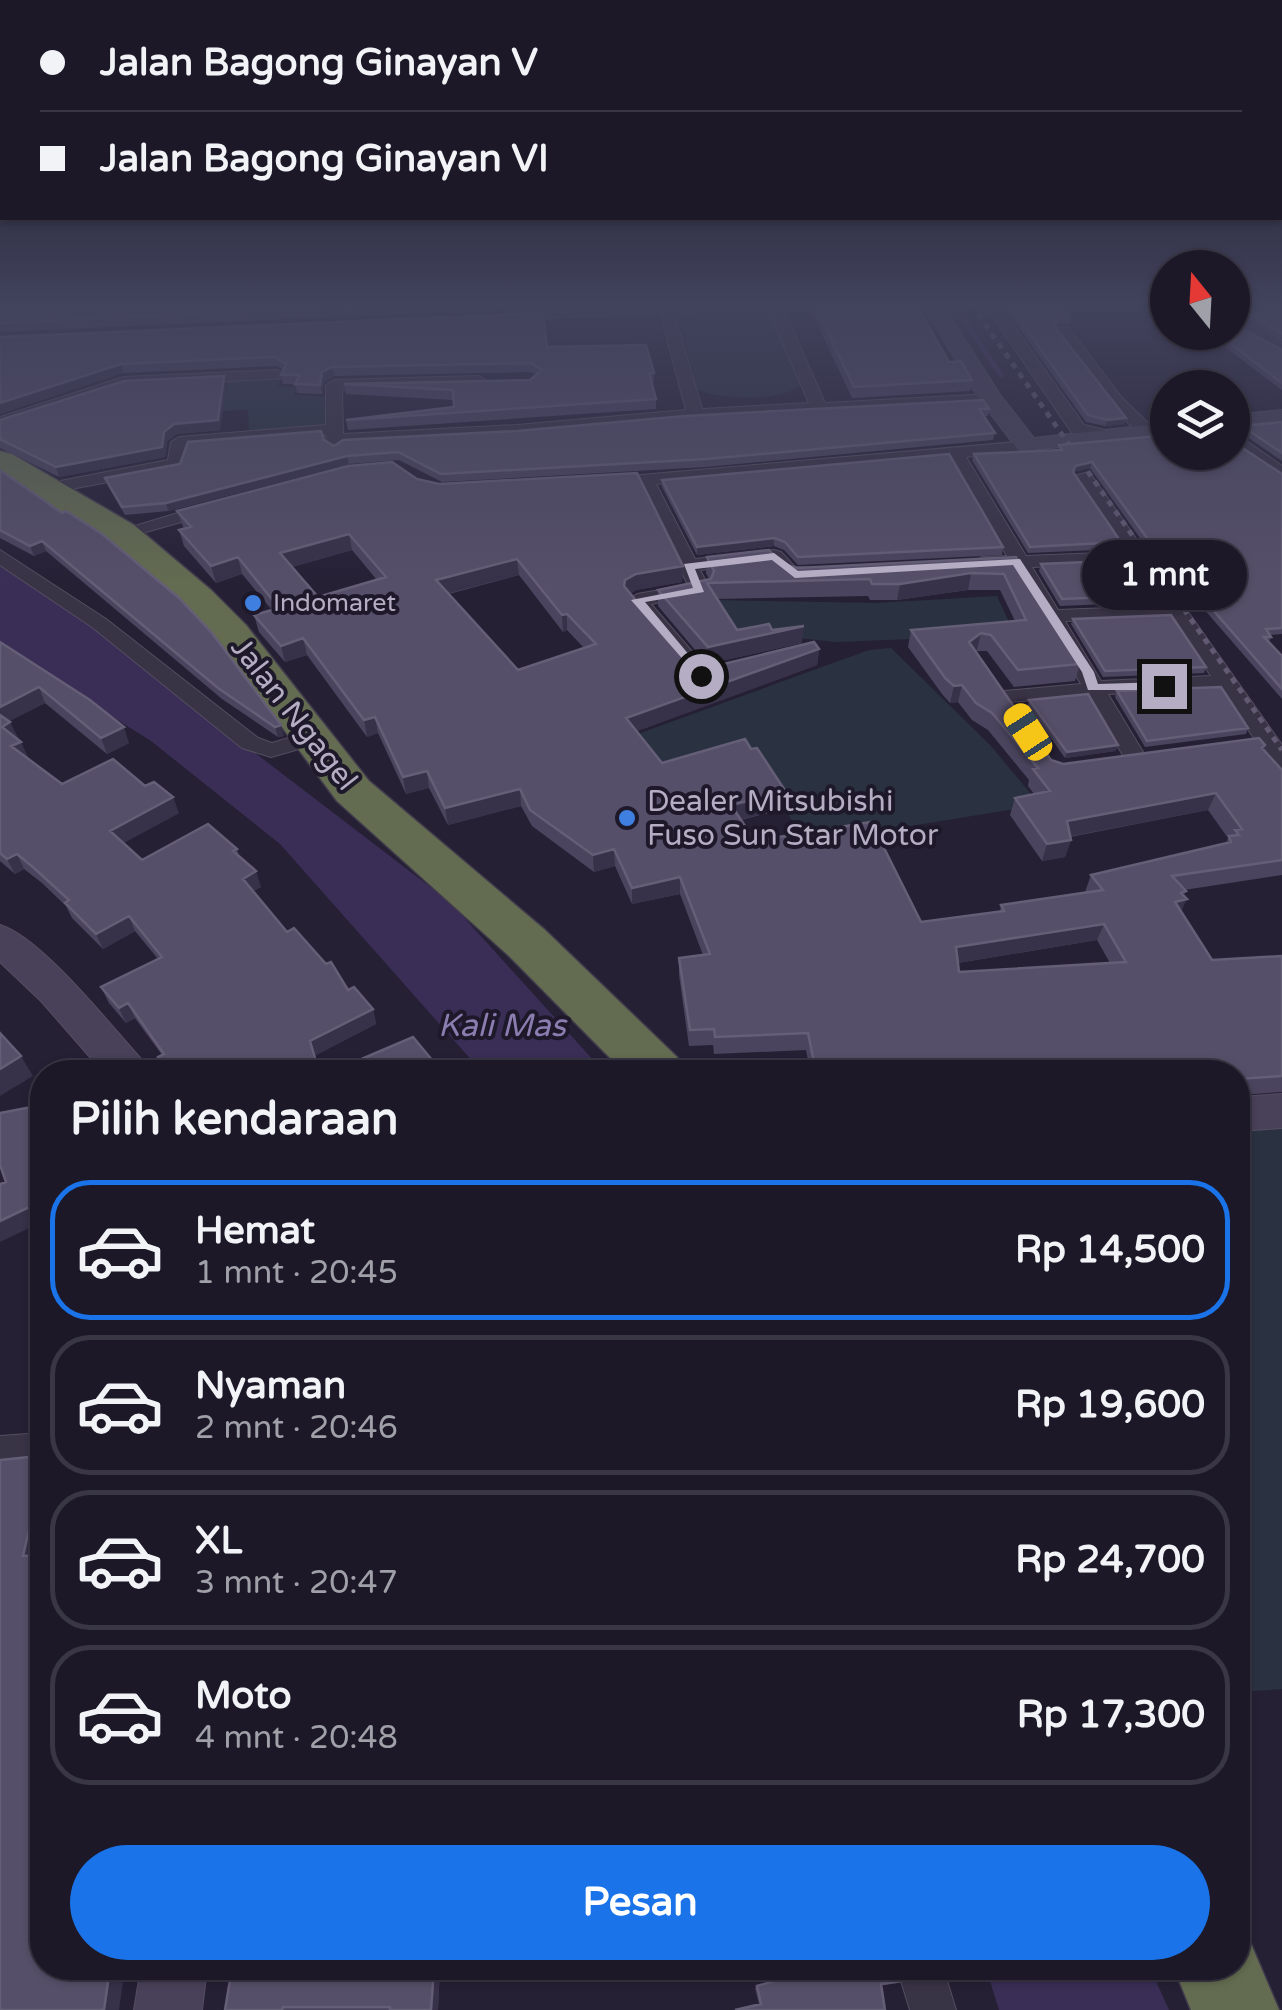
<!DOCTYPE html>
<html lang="id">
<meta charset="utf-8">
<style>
body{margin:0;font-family:"Varela Round",sans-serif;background:#252130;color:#f1f3f6;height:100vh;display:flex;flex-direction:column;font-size:38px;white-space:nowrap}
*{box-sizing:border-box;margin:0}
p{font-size:32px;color:#a0a0a8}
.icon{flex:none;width:55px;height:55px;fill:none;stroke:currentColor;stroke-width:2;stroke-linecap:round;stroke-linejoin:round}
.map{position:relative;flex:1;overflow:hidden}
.details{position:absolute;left:30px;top:1060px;width:1220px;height:920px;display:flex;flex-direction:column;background:#1c1828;border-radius:40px;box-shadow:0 2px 8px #0004,0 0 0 2px #3a3745}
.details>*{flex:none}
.banner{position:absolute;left:0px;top:0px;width:1282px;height:220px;box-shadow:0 2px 8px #0004,0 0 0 2px #3a3745;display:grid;align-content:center;height:220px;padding:0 40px;background:#1c1828}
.needle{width:65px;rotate:342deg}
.controls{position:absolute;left:1150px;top:250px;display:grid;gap:20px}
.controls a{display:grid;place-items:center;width:100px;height:100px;border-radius:50%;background:#1c1828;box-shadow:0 2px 8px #0004,0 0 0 2px #3a3745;font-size:50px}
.end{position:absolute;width:45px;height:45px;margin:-22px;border:12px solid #b4adc3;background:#111;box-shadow:0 0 0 5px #111}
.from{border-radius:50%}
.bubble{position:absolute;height:70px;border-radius:35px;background:#1c1828;box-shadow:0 2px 8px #0004,0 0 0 2px #3a3745;font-size:32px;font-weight:800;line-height:70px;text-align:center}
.car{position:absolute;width:30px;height:60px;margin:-30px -15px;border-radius:12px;box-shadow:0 0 8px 2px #0007;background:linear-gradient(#f5c518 24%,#345 0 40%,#f5c518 0 76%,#345 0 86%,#f5c518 0)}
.banner b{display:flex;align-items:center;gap:35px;height:95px;font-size:38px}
.banner b+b{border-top:2px solid #3a3745}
.banner i{width:25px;height:25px;background:#f1f3f6}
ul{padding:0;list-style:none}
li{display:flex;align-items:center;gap:30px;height:140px;margin:0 20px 15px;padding:0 20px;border:5px solid #3a3745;border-radius:40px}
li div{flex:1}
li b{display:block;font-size:38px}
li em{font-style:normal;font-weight:800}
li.current{border-color:#1a73e8}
li>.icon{width:90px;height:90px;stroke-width:1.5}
h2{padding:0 40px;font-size:45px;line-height:120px}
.button{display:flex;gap:20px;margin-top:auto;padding:20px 40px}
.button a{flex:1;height:115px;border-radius:60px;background:#1a73e8;color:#fff;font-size:40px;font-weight:800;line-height:115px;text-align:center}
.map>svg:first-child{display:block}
</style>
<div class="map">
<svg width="1282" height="2010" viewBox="0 0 1282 2010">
<rect width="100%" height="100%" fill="#262035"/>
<!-- green -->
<path fill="#2a3241" d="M751 307 771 313 802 384C786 402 718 401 697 389L679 316 695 310Z
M282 376 278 386 297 387 294 395 332 397 329 427 249 433 248 410 221 411 229 378Z
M997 596 1015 635 836 642 702 628 714 600 877 603Z
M891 648 991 746 1040 805 806 843 751 754 660 769 635 735 869 650Z
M1282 1123V1689L1238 1692V1126Z"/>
<!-- water -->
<path fill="#3a2e56" d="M0 562 156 672 229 733 450 902 604 1072H482L280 844 151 741 0 646Z
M986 1968H1150L1169 2010H999Z"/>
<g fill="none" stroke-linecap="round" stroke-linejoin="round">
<!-- stream -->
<path stroke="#3a2e56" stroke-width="5" d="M953 304 1001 375"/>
<defs>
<path id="street" d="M689 304H781L825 403 991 394 999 399 991 404 695 419 517 435 343 444 335 450 327 445 326 435 187 446 182 468 50 493 41 488 50 483 168 460 171 442 179 437 326 425V385L334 380 479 376 487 381 479 386 342 390 343 434 517 425 686 410 660 313 505 320 498 316 505 312ZM768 309 809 403 702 409 674 313Z
M984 304H998L1084 425 1117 433V441L1072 433Z
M1232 314 1282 344V353L1232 325Z
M1058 327H1068L1122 398 1154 429V437H1142L1110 404 1056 330Z
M277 370 285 375 283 378 126 387 0 427V417L124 377Z
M1232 431 1282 466V479L1232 444Z
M1028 441 1034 442V450L966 457 1026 556 1126 552 1074 476 1089 472 1282 745V769L1274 767 1220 689 1108 694 1146 757 1135 764 1127 762 1088 696 996 703 993 698 996 693 1004 691 1081 684 1013 568 982 569 972 563 982 557 1007 556 950 458 656 484 695 559 774 550 781 552 795 567 814 568 824 574C805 588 783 578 769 562L700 570 710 589 707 593 651 604 707 669 722 666 733 672 730 677 694 682 627 600 637 594 688 585 639 485 606 488 597 483 606 478ZM1134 563 1163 606 1058 610 1032 567ZM1171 617 1211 676 1101 681 1065 621Z
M214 502 223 507 220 511 121 539 112 533Z
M0 550 106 619 258 738 272 743 312 731 323 738 320 743 271 757 242 748 92 627 0 565Z
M42 1433V1468L0 1472V1436Z
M897 1968H943L956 2010H910Z"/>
<path id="secondary" d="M922 304H942L1001 396 1034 438 1168 423V437L1019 451 979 399Z
M1282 410V424L1232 429V415Z
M0 925C41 937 111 1026 142 1060L148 1072H103L41 1001 0 962Z
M1282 1094V1128L1238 1131V1097Z
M141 1968H207L202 2010H134Z"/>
<path id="highway" d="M0 451 12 454 134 525 211 590 246 625 369 781 545 930 677 1057 685 1072H624L509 956 337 801 218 641 185 606 108 541 0 475Z
M1238 1933 1248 1937 1279 2010H1191L1174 1968H1238Z"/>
</defs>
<!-- street casing -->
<use href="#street" stroke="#544e61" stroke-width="2"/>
<!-- secondary casing -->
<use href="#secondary" stroke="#544e61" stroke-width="2"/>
<!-- highway casing -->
<use href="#highway" stroke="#413b4d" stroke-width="3"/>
<!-- street -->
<use href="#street" fill="#393346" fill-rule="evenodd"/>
<!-- secondary -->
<use href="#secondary" fill="#494159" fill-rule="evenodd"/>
<!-- highway -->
<use href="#highway" fill="#636c50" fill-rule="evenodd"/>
<!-- rail -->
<path stroke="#615a72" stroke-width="5" stroke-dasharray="6 6" stroke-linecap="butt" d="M971 304 1282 750"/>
</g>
<!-- wall -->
<path fill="#4b445e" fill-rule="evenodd" d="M0 304H541V307L0 332Z
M808 304H916L949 362 972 380 970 391 852 398Z
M1002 304H1060L1071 318 1069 324 1058 323 1055 328 1124 424 1105 426 1086 422Z
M1232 304H1282V342L1232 311Z
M1213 332H1232L1282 350V390L1225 347 1227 341Z
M0 337 547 347 654 373V382H651L656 399V409L348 430 346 420 454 407 453 400 346 394 344 384 530 380 536 375 531 372 334 376 324 382 322 394 297 393 295 384H283L281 375 283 370 277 366 124 373Z
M226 385 220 430 177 434 167 441 165 457 59 477 0 448V420Z
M989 409 988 416H984L995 433 993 440 706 467 442 482 399 460 349 464 168 511 125 515 108 486 105 478 324 440 334 446Z
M1282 422V461L1240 432 1242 426Z
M1059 445 1282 474V634L1270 635 1271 637 1269 642 1282 656V699L1170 570 1165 573 1090 468 1073 472 1121 542 1119 549 1028 553 972 460 974 454 1058 450Z
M0 470 62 513 284 736 278 737 222 699 46 551 34 556 0 538Z
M417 479 683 566 682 582 636 590 630 594 691 667 703 669 819 649 817 665 637 731 662 763 751 749 786 792 784 809 741 820 755 841 921 922 1000 911 1001 905 1085 892 1091 875 1226 843 1228 838 1208 810 1070 837 1071 840 1065 857 1042 861 1010 815 1015 798 1034 794 1028 786 1029 780 988 730 972 720 958 702 950 703 942 694 908 647 911 630 1015 621 1000 590H968L897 600H870L868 596 717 599 737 630H772L802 643 707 664 658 606V590L709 579 706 573 707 557 781 563 797 568 1016 557 1080 664 1075 681 1014 687 987 651H976L1051 760 1063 764 1263 750 1282 770V875L1184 890 1181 911 1212 960 1282 956V1092L1238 1095V1072H810L806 1050 714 1054 713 1045 689 1046 679 975V958L703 955 680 894 632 904 615 866 594 872 532 826 521 806 448 825 429 788 406 794 378 733 367 737 307 655 285 662 259 632 254 615 272 610 242 574 216 583 184 546 179 530 184 529 177 511ZM352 550 377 580 318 597 292 567ZM519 575 563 632 567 630 584 648 518 670 449 594ZM1097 940 1110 963 959 972 958 963Z
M662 480 1003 547 1002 555 798 565 784 550 774 546 697 555 662 487Z
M1041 564 1159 595 1156 602 1060 606 1039 571Z
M1073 619 1206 667 1204 673 1103 677 1071 624Z
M0 642 129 743 107 754 45 703 9 721 18 738H16L21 742 27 758 62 784 179 813 123 843 142 860 237 849 239 856 261 887 253 891 287 932 348 990 373 1009 376 1024 314 1056 319 1072H165L158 1057 162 1055 135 1018 126 1023 109 1003 101 987 158 959 135 931 103 949 72 918 66 906 42 883 24 869 15 874 0 861Z
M1117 691 1248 728 1246 734 1145 747 1115 697Z
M1029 700 1116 751 1065 758 1028 706Z
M232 1968H440L438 2010H225Z
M902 1981 898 1983 759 2004 755 1988 757 1986Z"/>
<!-- shaded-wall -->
<path fill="#373149" d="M121 364 124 373 0 414V403Z
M332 367 334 376 324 382 322 394 320 385 322 372Z
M224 376 226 385 220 430 177 434 167 441 165 457 59 477 56 467 164 432Z
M1126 418 1124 424 1105 426 1107 420Z
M347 456 349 464 168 511 166 503Z
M1092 462 1090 468 1073 472 1075 466Z
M349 534 352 550 284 569 280 553Z
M774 538V546L697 555V547Z
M42 541 46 551 34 556 30 546Z
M238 557 242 574 216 583 211 566Z
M517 559 519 575 438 596 436 580Z
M683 566 682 582 636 590 625 597V580L636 574Z
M971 573 968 590 897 600 900 584Z
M567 614V630L563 632 562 615Z
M804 626 802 643 707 664 708 647Z
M981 633 977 650 965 658 969 642Z
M303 638 307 655 285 662 281 646Z
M819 649 817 665 627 735 626 718Z
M962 685 958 702 950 703 954 686Z
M39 687 45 703 0 726V707Z
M375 717 378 733 367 737 364 720Z
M10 722 18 738 9 742 2 727Z
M281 725 284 736 278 737 275 727Z
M124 727 129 743 107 754 101 738Z
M21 742 28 757 18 762 11 746Z
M1118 745 1116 751 1065 758 1067 752Z
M427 771 429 788 406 794 403 777Z
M520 789 521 806 448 825 445 808Z
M786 792 784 809 730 822 731 805Z
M1216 793 1208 810 1061 838 1067 821Z
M173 797 179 813 116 847 110 831Z
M1071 840 1065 857 1042 861 1047 844Z
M614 849 615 866 594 872 593 855Z
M17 854 24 869 15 874 7 859Z
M256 871 261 887 248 894 243 879Z
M680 877V894L632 904V888Z
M1186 891 1182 900 1187 899 1179 916 1175 902 1181 893Z
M129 916 135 931 103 949 96 934Z
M1104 924 1097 940 951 964 956 947Z
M128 1003 135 1018 126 1023 119 1008Z
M373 1009 376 1024 314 1056 310 1041Z
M21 1056 33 1076 0 1096V1069Z
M42 1201V1222L0 1242V1221Z
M42 1474V1545L37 1569 23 1556Z
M110 1968H125L119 2010H104Z
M434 1968H440L438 2010H431Z"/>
<!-- building -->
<path fill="#564f69" stroke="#655e77" stroke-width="2.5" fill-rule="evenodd" d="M0 304H419L0 323Z
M814 304H916L949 362 961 361 972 380 854 387Z
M1008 304H1060L1071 318 1059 317 1054 326 1126 418 1107 420 1088 415Z
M1232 304H1282V334L1236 305 1232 306Z
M543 313 547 347 646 345 654 373H649L656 399 346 420 454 407 453 390 344 384 530 380 542 370 530 363 332 367 322 372 320 385 295 384 300 375H281L286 364 275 357 121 364 0 403V337Z
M1232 323 1282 350V383L1227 341 1236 340 1224 332H1232Z
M224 376 218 420 174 424 164 432 162 447 56 467 0 439V420L124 381Z
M983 400 989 409H979L995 433 706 459 441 474 398 452 347 456 166 503 122 507 105 478 180 464 188 442 321 431 324 440 334 446 343 440 517 431 685 416Z
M1282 422V453L1242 426Z
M1168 435V452H1232V441L1282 474V628L1266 629 1271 637H1264L1282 656V689L1172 563 1168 567 1092 462 1075 466 1073 472 1121 542 1030 547 974 454 1062 450 1059 445Z
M949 454 1003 547 798 557 785 542 774 538 697 547 662 480Z
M392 462 417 479 439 484 637 473 683 566 636 574 625 580 624 586 691 667 703 669 814 642 819 649 626 718 662 763 745 739 751 749 757 748 786 792 731 805 755 841 871 822 921 922 1004 911 1001 905 1103 890 1091 875 1231 842 1229 836 1239 835 1235 830 1242 829 1216 793 1067 821 1071 840 1047 844 1015 798 1050 791 1033 769 1038 768 992 713 976 703 962 685 954 686 945 678 911 630 1026 620 1004 574 971 573 900 584H872L870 579 707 583 737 630 769 624 772 630 804 626 708 647 658 590 711 579 714 571 707 557 769 550 781 563 797 568 1016 557 1080 664 1018 670 991 635 981 633 969 642 1051 760 1063 764 1259 738 1265 745 1262 748 1282 770V860L1172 876 1186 891 1181 893 1187 899 1175 902 1212 960 1282 956V1076L1238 1079V1072H816L808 1033 715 1037 714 1029 690 1030 679 958 710 954 680 877 632 888 614 849 593 855 530 810 520 789 445 808 427 771 403 777 375 717 364 720 303 638 281 646 254 615 279 608 238 557 211 566 179 530 191 527 177 511 348 466ZM349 534 386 577 318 597 280 553ZM517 559 562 615 567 614 596 644 518 670 436 580ZM1104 924 1126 962 959 972 956 947Z
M0 470 62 513 66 511 102 534 179 598 212 633 281 725 275 727 218 688 42 541 30 546 0 530Z
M1134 560 1159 595 1062 599 1041 564Z
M1171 615 1206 667 1105 671 1073 619Z
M0 642 90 700 124 727 101 738 39 687 0 707Z
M1221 687 1248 728 1147 741 1117 691Z
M1088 694 1118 745 1067 752 1029 700Z
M0 715 10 722 2 727 21 742 11 746 62 784 113 759 145 786 154 782 173 797 110 831 142 860 208 824 237 849 233 851 256 871 243 879 287 932 294 928 326 964 331 962 348 990 354 987 373 1009 310 1041 319 1072H167L158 1057 164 1054 128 1003 119 1008 101 987 162 957 129 916 96 934 65 903 69 900 34 868 17 854 7 859 0 853Z
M0 1033 21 1056 0 1069Z
M413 1037 442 1072H331Z
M42 1105V1201L0 1221V1184L6 1182 0 1165V1113Z
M32 1448H42V1474L23 1556 42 1555V1968H110L104 2010H0V1460L29 1457Z
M232 1968H434L431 2010H390V2007H283L282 2010H225Z
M820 1968H899L902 1981 881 1984 885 2010H735L761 2004 757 1986Z"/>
<!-- sky -->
<linearGradient id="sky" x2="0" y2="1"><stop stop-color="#15121d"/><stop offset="0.52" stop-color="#41425c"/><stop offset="1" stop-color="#41425c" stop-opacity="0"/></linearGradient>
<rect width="1282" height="585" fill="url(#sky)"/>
<!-- route -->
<path fill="#b4adc3" d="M774 553 798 571 1020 559 1094 672 1098 684 1164 682 1171 686 1164 690H1088L1082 672 1013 565 795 578 772 560 695 569 704 592 645 602 705 674 707 676 701 680 631 600 693 588 684 564Z"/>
<!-- markers -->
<g fill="#3f7fe0" stroke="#1e192a" stroke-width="4">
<circle cx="253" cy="603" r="10"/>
<circle cx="627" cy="818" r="10"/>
</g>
<g text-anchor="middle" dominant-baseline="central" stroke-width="8" stroke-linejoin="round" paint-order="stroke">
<!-- far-poi labels -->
<g font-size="25" fill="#b4adc3" stroke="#1e192a" text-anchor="start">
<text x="273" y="603">Indomaret</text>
</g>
<!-- street labels -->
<g font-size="30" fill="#b4adc3" stroke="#1e192a">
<text transform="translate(294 714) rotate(52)">Jalan Ngagel</text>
</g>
<!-- poi labels -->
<g font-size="30" fill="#b4adc3" stroke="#1e192a" text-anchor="start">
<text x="647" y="801">Dealer Mitsubishi<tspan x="647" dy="34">Fuso Sun Star Motor</tspan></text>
</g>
<!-- water labels -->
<g font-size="32" font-style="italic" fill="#8b7db0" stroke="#1e192a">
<text x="502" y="1026">Kali Mas</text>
</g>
</g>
</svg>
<div class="controls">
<a><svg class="needle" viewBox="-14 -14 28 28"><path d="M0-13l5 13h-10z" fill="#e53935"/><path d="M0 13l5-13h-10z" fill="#a0a0a8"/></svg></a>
<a><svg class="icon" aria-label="layers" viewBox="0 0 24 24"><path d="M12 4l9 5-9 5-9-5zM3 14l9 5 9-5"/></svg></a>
</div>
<i class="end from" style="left:701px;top:676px"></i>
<i class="end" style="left:1164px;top:686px"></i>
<div class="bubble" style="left:1082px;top:540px;width:165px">1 mnt</div>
<i class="car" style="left:1028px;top:732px;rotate:327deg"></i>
<div class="banner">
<b><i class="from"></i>Jalan Bagong Ginayan V</b>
<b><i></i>Jalan Bagong Ginayan VI</b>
</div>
<section class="details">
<h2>Pilih kendaraan</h2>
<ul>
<li class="current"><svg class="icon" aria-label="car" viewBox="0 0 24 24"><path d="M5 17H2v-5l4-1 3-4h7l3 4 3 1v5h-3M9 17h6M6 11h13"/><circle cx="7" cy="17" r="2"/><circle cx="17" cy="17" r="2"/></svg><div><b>Hemat</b><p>1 mnt · 20:45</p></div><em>Rp 14,500</em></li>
<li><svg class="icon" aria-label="car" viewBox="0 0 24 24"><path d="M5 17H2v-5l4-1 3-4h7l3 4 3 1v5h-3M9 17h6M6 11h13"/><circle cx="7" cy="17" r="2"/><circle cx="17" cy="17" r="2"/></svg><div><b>Nyaman</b><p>2 mnt · 20:46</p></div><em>Rp 19,600</em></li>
<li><svg class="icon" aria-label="car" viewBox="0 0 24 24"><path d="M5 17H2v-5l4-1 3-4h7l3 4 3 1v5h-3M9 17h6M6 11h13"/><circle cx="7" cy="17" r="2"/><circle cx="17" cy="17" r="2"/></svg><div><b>XL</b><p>3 mnt · 20:47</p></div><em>Rp 24,700</em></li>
<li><svg class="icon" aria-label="car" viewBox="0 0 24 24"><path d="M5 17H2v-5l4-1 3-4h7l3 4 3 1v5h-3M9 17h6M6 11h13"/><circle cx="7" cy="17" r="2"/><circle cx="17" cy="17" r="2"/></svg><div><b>Moto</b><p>4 mnt · 20:48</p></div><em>Rp 17,300</em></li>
</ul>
<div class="button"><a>Pesan</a></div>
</section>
</div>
